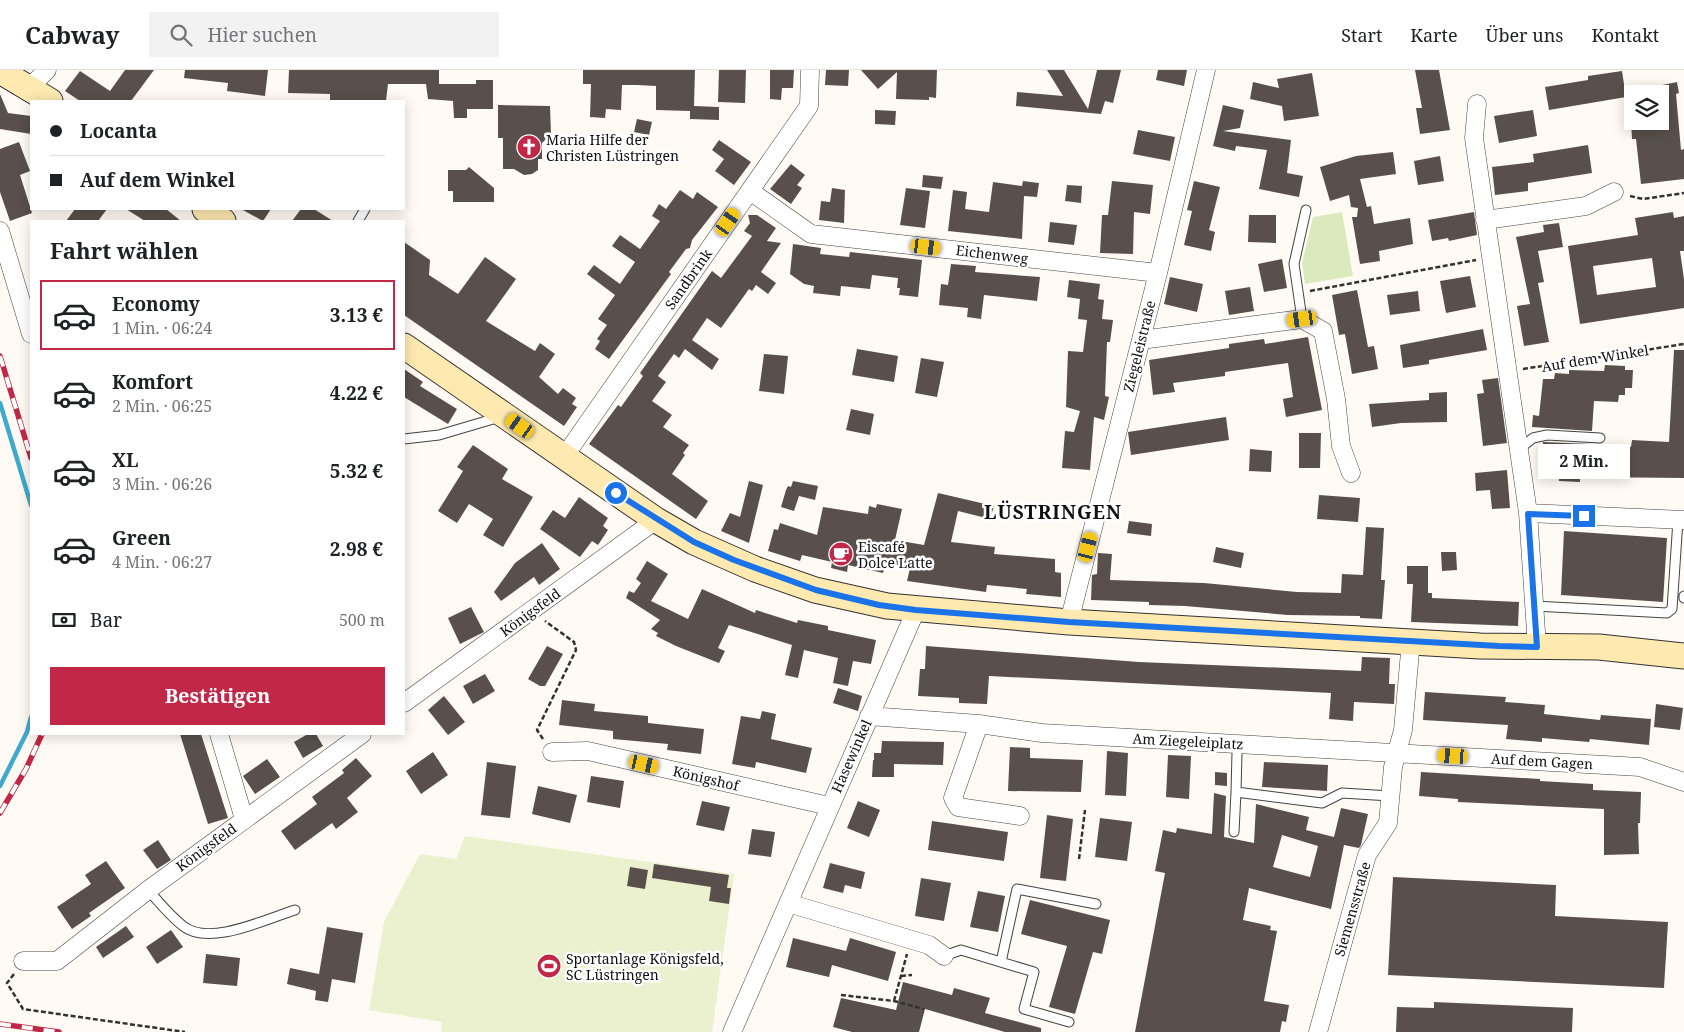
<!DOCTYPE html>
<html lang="de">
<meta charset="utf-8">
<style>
body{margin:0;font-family:"Noto Serif",serif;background:#f2f2f2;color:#202124;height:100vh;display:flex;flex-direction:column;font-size:19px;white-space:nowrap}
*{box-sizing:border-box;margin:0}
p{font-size:16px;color:#757577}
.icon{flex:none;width:28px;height:28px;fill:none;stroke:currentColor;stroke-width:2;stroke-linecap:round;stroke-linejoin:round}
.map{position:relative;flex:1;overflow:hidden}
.panel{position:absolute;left:30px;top:150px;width:375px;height:515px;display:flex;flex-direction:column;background:#fff;border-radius:0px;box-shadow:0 2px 12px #0003}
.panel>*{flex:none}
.guide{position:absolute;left:30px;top:30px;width:375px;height:110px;border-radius:0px;box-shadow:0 2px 12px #0003;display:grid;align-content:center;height:110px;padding:0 20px;background:#fff}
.controls{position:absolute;left:1624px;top:15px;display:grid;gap:10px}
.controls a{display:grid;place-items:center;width:45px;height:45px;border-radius:0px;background:#fff;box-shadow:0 2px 12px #0003;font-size:25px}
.end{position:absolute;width:22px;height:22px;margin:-11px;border:6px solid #1a73e8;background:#fff;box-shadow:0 0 0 2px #fff}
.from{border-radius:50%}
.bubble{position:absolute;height:35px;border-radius:0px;background:#fff;box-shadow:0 2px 12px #0003;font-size:16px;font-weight:700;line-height:35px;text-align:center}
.car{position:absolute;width:15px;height:30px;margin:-15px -8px;border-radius:6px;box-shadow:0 0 4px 1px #0007;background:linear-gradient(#f5c518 24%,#345 0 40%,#f5c518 0 76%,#345 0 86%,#f5c518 0)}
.guide b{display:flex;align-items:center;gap:18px;height:48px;font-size:19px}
.guide b+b{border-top:1px solid #e0e0e0}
.guide i{width:12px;height:12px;background:#202124}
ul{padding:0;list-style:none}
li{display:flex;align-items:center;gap:15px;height:70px;margin:0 10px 8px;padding:0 10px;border:2px solid transparent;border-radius:0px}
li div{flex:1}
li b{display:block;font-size:19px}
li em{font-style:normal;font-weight:700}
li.active{border-color:#c12847}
li>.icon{width:45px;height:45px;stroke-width:1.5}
h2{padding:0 20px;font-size:22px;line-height:60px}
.pay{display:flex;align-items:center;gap:12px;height:55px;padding:0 20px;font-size:19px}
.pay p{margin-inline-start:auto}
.action{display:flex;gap:10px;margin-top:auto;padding:10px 20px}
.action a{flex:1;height:58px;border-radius:0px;background:#c12847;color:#fff;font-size:20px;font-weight:700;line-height:58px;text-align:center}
header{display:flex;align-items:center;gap:30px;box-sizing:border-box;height:70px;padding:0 25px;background:#fff;border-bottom:1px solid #e0e0e0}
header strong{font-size:24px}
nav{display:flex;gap:28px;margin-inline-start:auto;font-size:18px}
.search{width:350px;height:45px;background:#f2f2f2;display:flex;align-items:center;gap:12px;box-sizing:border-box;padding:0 18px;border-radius:0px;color:#757577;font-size:19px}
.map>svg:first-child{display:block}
</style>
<header>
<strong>Cabway</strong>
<div class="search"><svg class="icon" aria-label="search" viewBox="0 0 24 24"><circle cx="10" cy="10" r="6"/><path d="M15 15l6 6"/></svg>Hier suchen</div>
<nav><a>Start</a><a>Karte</a><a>Über uns</a><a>Kontakt</a></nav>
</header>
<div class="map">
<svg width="1684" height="962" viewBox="0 0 1684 962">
<rect width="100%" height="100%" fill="#fffbf4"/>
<!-- green -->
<path fill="#dbeabd" d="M1342 142 1353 206 1305 214 1302 193 1313 147Z"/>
<!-- pitch -->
<path fill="#ebf1cf" d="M465 766 734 804 712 962H441L442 952 369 940 384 852 420 784 456 789Z"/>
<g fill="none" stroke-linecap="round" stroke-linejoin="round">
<!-- stream -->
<path stroke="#40aacd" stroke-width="4.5" d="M0 333 31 435
M0 716 27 662 31 647"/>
</g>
<!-- building -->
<path fill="#59504d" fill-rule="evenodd" d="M125 0H154L131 31H80L65 21 80 1 110 21Z
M185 0H268L265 26 227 21 228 13 184 8Z
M289 0H439V14H476V10H493V39H467V48H454L453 31 428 29 426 14H388L386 31H330V24L288 23Z
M583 0H695L694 36 719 37V50L690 49V41L656 40V16L637 15H622L621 40 606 39 605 48 590 47 591 14H583Z
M719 0H746L745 33 718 32Z
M770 0H794L793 18H782L781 30 770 29Z
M826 0H849L848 16 825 15Z
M861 0H937L936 28 929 27V30L896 29 897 2 878 19Z
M1047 0H1064L1088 39 1097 0H1121L1113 33 1105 31 1101 44 1016 36 1017 22 1063 26Z
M1158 0H1187L1184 16 1156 10Z
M1415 0H1439L1450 60 1420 64 1416 38H1422Z
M1622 1 1626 27 1549 40 1545 17 1588 10V6Z
M1312 3 1319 46 1284 51 1282 36 1250 29 1253 12 1279 18 1277 9Z
M1677 12 1679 23 1676 24 1681 80 1684 79V109L1641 114 1636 69H1632L1631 51H1660V24L1657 16Z
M0 24 8 43 31 46V64L0 59Z
M498 35 550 36 551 64 542 73V89H538V100L532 104 524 105 514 99H503V68H498Z
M1223 35 1244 40 1240 58 1223 61 1291 70 1287 103 1303 106 1299 127 1259 119 1267 80 1236 76 1235 81 1213 76Z
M875 40 896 41 895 55 875 54Z
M1533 40 1537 66 1499 73 1494 46Z
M637 49 652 52 649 65 634 62Z
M1138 60 1175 67 1170 91 1133 84Z
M719 70 751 92 734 115 715 101 724 89 712 80Z
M19 72 30 101 20 105 32 143 10 151 0 122V79Z
M1588 75 1592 103 1528 113V121L1495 125 1492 97 1534 92 1533 84Z
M1393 82 1396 104 1360 109 1367 137 1371 136 1374 154 1410 148 1413 174 1379 181 1380 191 1360 194 1352 147H1357L1358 138 1351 137 1349 125 1330 131 1320 97 1356 86Z
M1440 86 1444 111 1418 115 1414 91Z
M791 94 805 105 797 115 802 118 791 134 770 119Z
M469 97 494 118V132H453V121H448V100H466Z
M923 105 943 107 941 119 922 117Z
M1023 111 1039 113 1037 127 1024 126 1022 169 948 161 953 120 967 122 965 139 989 142 993 112 1022 116Z
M1112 111 1153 115 1150 144 1134 142 1133 184 1100 183 1102 145H1108Z
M1194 111 1220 117 1209 160 1215 162 1211 181 1184 175 1192 141 1187 140Z
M1067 115 1082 116 1081 133 1065 131Z
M832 118 845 120 844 153 819 150 821 131 830 132Z
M906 118 930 121 925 158 900 155Z
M680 120 693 129 697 122 718 137 692 170 690 178 686 179 669 202 671 204 609 289 595 279 600 271 597 269 607 255 598 249 615 225 587 204 594 195 620 214 635 192 612 176 620 165 640 179 660 151 652 146 659 134 666 139Z
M75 139H107L98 151H66Z
M126 139H166L181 151H145Z
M241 139H271L263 151Z
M301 139H314L333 151H292Z
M1474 142 1477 165 1449 171 1448 168 1432 171 1428 150Z
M1673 142 1674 148 1684 146V181H1680L1684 209V238L1580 254 1568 176 1638 165 1635 148ZM1652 188 1656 217 1597 225 1593 196Z
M748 145H757L776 158 767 171 781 173 761 202 776 213 768 224 756 215 752 221 749 219 721 258 707 248 692 270 719 289 712 300 685 279 679 288 674 284 658 306 666 312 652 331 672 345 663 357 689 375 683 383 685 385 672 404 708 431 696 449 589 374 618 335 621 337 643 306 640 303 712 201 721 208 752 166 744 161 750 153Z
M1249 145H1276V173L1248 172Z
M1050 152 1077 155 1074 175 1048 172Z
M1559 153 1563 177 1538 181 1544 212 1538 213 1549 272 1524 276 1517 236 1530 234 1516 167 1544 162 1543 155Z
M404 172 430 190 429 205 458 224 485 187 516 209 486 251 535 281 540 273 555 284 539 307 558 324 563 318 576 328 572 334 577 337 564 356 404 245Z
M793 174 821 178 820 184 849 187 850 182 922 190 918 227 899 225 900 218H897L898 208 872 205 870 219 841 216 840 226 813 223 814 216 804 214 790 204Z
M1282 189 1287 218 1264 222 1258 194Z
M951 194 976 196 975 202 1040 207 1037 231 984 225 981 249 967 247 968 238 939 235 941 214 948 215Z
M1470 206 1476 237 1446 243 1440 211Z
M1170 207 1203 214 1197 242 1164 234Z
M1069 210 1100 214 1098 229 1104 230 1102 249 1113 250 1110 272H1107L1105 326 1109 327 1104 350 1094 347 1090 400 1062 398 1065 361 1074 362 1080 341 1066 337 1068 281 1083 282 1087 250 1078 249 1080 229 1067 227Z
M1250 217 1254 241 1229 245 1225 221Z
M1357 220 1368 277 1374 276 1378 299 1352 304 1345 264 1339 265 1332 225Z
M1418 221 1420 241 1390 245 1387 225Z
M1483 259 1487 280 1429 290V294L1403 298 1400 275Z
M1308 267 1322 340 1286 347 1283 329 1293 327 1288 293 1225 302V306L1173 313 1175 322 1153 325 1149 290 1229 278V274L1264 269 1265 274Z
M857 279 898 286 894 312 852 305Z
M1674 280H1684V408L1580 407V412L1559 411V404L1542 403 1543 372 1591 374 1590 381 1621 382V376L1631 377 1632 370 1669 372Z
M764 284 788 286 784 324 759 321Z
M921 288 944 292 937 327 915 323Z
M1605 295 1625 296V300H1633L1632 318H1625V325H1619L1618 332 1594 331 1592 361 1532 357 1533 345 1539 346 1543 309H1554L1555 303 1569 304V300L1604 301Z
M404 299 423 312 420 316 457 339 448 354 404 327Z
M1498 308 1507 373 1483 376 1477 324 1484 323 1482 310Z
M1447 322V352L1401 353 1372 357 1369 334 1429 330V323Z
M851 339 874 344 870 365 846 360Z
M1226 347 1229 370 1131 385 1128 362Z
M1299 363H1321L1320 398H1299Z
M473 375 508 399 502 409 533 427 503 477 483 465 493 449 469 434 457 453 438 441 463 401 457 397Z
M1250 379 1272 381 1271 402 1249 401Z
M1507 400 1510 438 1492 439 1490 420 1476 421 1475 403Z
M749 411 763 415 749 473 721 461 730 443 740 447Z
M793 411 818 416 815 430 799 426 794 441 781 437 786 420 788 416 791 417Z
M938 423 994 436 990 449 958 441 951 472 995 477 994 484 1055 489V502L1061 503V527L1026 524 1027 519 987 515 986 522 907 511 910 498 886 492 883 503 848 495 847 502 831 498 832 492 802 485 800 491 768 481 774 459 778 460 780 453 817 465 823 437 868 444 869 436 876 438 877 434 902 439 895 470 924 475Z
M1319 425 1360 428 1358 452 1317 449Z
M579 427 608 448 603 456 608 460 598 475 592 471 580 487 540 459 553 440 565 448Z
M1129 451 1152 454 1151 466 1127 463Z
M1366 457 1384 458 1381 510H1385L1382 549 1360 548V546L1288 545 1185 536 1149 535V532L1091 530 1092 505 1097 504 1098 483 1112 484 1110 510 1204 513 1297 522 1341 523 1342 504 1363 505Z
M1564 461 1667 468 1663 532 1561 525Z
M542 473 560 499 539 515 534 507 501 531 494 522 515 493Z
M1216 477 1244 483 1241 498 1213 492Z
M1441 482H1456L1457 500 1442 501Z
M647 491 668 504 651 531 688 549 702 519 755 543 756 540 797 553 798 550 828 556V560L876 570 871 594 853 591 848 616 833 613 838 588 804 580 798 608 785 605 792 575 729 555 718 578 725 581 719 593 676 576 656 566 658 563 651 559 660 550 626 528 629 521 634 523 641 513 636 509Z
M1407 496H1428V523H1432V528L1519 532 1518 556 1411 552 1413 514H1407Z
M471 537 484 562 460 574 448 548Z
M547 576 563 584 545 616H540L528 609Z
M926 576 1139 592 1361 601 1362 587 1390 588 1389 614H1395L1394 634 1354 632 1353 651 1329 649 1331 623 989 606 987 634 959 633V628L918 626 920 599H925Z
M485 604 495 621 473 634 463 616Z
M838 618 862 626 858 641 833 633Z
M1425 622 1506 627 1505 632 1545 635 1544 644 1600 650 1601 645 1651 649 1649 675 1590 669 1589 672 1542 668V672L1506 669 1508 655 1423 650Z
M444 626 465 652 448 665 428 640Z
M562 630 595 634 594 641 648 646V653L704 659 701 684 667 680 668 674 613 669V661L559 655Z
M1656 634 1683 638 1680 660 1654 657Z
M762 641 776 644 771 669 812 678 806 703 756 692 755 698 732 694 741 646 760 649Z
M180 664H201L228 748 208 754Z
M308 664H316L323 676 303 688 294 672Z
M882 671 944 672 943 695 894 694V707H872L873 690H874V683H881Z
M1010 677 1030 678V688L1083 690 1081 722 1008 721Z
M1107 681 1128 683 1126 726 1105 725Z
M433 682 448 705 421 724 406 701Z
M1168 685 1191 686 1189 729 1166 727Z
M356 688 372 706 347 728 358 742 336 759 332 753 295 780 281 761 317 734 312 727 344 703 342 700Z
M267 689 280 707 255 724 243 706Z
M487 692 516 696 510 748 481 745Z
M1264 692 1328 695 1327 721 1262 717Z
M1215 702 1227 703V716L1215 715Z
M1421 702 1540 709V711L1593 714V720L1641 722 1640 753H1638L1639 784 1604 785V739L1458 732V729L1419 726Z
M591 706 624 711 620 738 587 732Z
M538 716 577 725 570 753 532 744Z
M1214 723 1226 726 1224 767 1254 773 1256 734 1309 747 1306 760 1334 767 1341 738 1368 744 1361 775 1359 778 1344 775 1331 839 1249 818 1243 850 1271 856 1270 860 1277 861 1264 931 1289 935 1286 952 1282 951 1280 962H1135L1165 803 1155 801 1163 760 1176 763 1177 758 1212 764ZM1282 765 1318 776 1310 807 1273 797Z
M702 731 730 737 724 761 696 755Z
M858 731 880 740 869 767 847 758Z
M1047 745 1073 749 1066 811 1040 808Z
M1100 748 1132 752 1127 791 1095 787Z
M932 751 1008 762 1004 791 928 780Z
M752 759 775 762 771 787 748 784Z
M158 770 171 790 157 799 143 780Z
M106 791 125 818 89 843 91 846 72 859 57 837 91 814 85 805Z
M830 793 865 802 861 819 845 815 843 823 823 818Z
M654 794 729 805 727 818H731L729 834 709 831 711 817 652 808Z
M630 797 648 800 645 819 627 816Z
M1393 807 1556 815 1555 846 1668 852 1664 918 1388 905Z
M921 808 951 813 944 851 915 846Z
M978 821 1005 826 998 862 970 857Z
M1030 830 1110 850 1102 884 1093 882 1075 944 1049 937 1067 876 1021 864Z
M126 856 134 867 103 888 96 877Z
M327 857 363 863 355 913 332 909 328 932 315 930 316 921 287 914 290 898 319 904Z
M171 860 183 877 157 894 146 877Z
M793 868 846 881 850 868 896 882 888 911 832 895 829 907 786 897Z
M206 884 240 888 237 916 203 913Z
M903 912 952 925 954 918 990 928 985 943 1041 958V962H1005L925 939 919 962H852L833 957 841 928 896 940Z
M1434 932 1573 938 1572 962H1396L1397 937 1434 938Z"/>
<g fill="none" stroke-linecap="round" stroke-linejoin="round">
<defs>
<path id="lane" d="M358 151 365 139
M1302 249 1294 194 1306 140
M404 369 439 365 500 347
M1518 380 1533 368 1547 365 1600 368
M1684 526V528
M1534 536 1667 543 1672 539 1678 450
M1237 683 1236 722 1322 733 1342 723 1390 726
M1234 762 1236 722
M148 820C159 832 170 846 183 856 209 877 266 849 295 840
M944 886 961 880 1034 902 1024 939 1069 952
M1001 892 1017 819 1096 834"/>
<path id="street" d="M30 17 47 0
M1477 34 1474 68 1528 443 1537 577
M750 121 811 164 1158 203
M1485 150 1586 136 1614 122
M0 161 31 264
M1141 270 1302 249 1323 261 1336 329 1341 376 1351 403
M564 387 809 36 810 0
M1528 443 1684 450
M1069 552 1158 203 1206 0
M404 633 656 450
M869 646 979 654 1042 663 1640 697 1684 712
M979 654 953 728 958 737 1020 746
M219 664 244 749
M552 682 588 681 829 736
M788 833 929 875 944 886
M23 891H57L148 820 362 664
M732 962 916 540
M1318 962 1367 785 1388 753 1393 697 1403 660 1411 571"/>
<path id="secondary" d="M0 1 50 31
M205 139 223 151
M404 276 656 450 694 472 755 499 815 520 887 536 1069 552 1480 576 1599 577 1684 586"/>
</defs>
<!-- lane casing -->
<use href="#lane" stroke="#434343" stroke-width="11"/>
<!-- street casing -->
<use href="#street" stroke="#434343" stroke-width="19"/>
<!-- secondary casing -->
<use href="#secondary" stroke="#323232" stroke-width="27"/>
<!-- path -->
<path stroke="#323232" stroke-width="2.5" stroke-dasharray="5 2.5" stroke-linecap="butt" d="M1630 126 1643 129 1684 123
M1310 221 1476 190
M1523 299 1684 274
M543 669 537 660 576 580 574 572 545 551
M1079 789 1085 740
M14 904 7 913 23 939 185 962
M901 906 912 905
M841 925 894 931 924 939
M894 931 907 884"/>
<!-- lane -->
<use href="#lane" stroke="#fff" stroke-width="9"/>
<!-- street -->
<use href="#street" stroke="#fff" stroke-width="18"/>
<!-- secondary -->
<use href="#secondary" stroke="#fee9b0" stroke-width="25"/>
<defs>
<path id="rail" d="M0 286 31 388
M0 743 26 699 42 664
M0 954 59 962"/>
</defs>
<!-- rail casing -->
<use href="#rail" stroke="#c12847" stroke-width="5.5"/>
<!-- rail -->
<use href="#rail" stroke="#fff" stroke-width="4" stroke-dasharray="11" stroke-linecap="butt"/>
</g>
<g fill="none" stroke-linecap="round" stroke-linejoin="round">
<!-- route -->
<path stroke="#1a73e8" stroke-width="6" d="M616 423 694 472 734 490 816 520 879 535 916 540 1069 552 1499 576 1537 577 1528 444 1584 446"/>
</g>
<!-- icons -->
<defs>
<symbol id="church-disc" viewBox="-11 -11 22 22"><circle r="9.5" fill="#c12847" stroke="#fff"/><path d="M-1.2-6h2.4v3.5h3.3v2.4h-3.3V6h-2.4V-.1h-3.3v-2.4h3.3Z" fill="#fff"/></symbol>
<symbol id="cafe-disc" viewBox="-11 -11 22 22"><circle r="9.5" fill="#c12847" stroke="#fff"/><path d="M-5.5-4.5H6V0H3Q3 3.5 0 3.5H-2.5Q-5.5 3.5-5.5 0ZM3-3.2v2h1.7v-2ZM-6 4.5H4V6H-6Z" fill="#fff"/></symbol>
<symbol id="stadium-disc" viewBox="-11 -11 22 22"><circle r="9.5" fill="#c12847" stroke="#fff"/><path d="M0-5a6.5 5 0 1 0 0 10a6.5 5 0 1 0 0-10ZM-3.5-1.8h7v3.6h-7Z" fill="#fff"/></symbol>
</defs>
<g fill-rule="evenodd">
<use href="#church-disc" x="515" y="63" width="28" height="28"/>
<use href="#cafe-disc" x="827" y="470" width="28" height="28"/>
<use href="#stadium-disc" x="535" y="882" width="28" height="28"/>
</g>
<g text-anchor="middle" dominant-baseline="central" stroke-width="5" stroke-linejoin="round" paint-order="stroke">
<!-- poi labels -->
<g font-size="14" fill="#101010" stroke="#fff" text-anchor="start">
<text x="546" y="69">Maria Hilfe der<tspan x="546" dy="16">Christen Lüstringen</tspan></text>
<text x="858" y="476">Eiscafé<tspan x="858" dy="16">Dolce Latte</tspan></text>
<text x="566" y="888">Sportanlage Königsfeld,<tspan x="566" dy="16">SC Lüstringen</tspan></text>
</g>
<!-- street labels -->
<g font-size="14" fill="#101010" stroke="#fff">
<text transform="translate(992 184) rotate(7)">Eichenweg</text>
<text transform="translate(688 209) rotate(-55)">Sandbrink</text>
<text transform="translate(1139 276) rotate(-76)">Ziegeleistraße</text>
<text transform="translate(1595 288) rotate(-9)">Auf dem Winkel</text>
<text transform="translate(530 542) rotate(-36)">Königsfeld</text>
<text transform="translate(1188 671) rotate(3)">Am Ziegeleiplatz</text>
<text transform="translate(851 686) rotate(-66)">Hasewinkel</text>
<text transform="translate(1542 691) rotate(3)">Auf dem Gagen</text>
<text transform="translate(706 708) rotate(13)">Königshof</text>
<text transform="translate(206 777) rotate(-36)">Königsfeld</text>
<text transform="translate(1352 839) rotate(-74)">Siemensstraße</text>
</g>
<!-- district labels -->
<g font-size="19" font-weight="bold" letter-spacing="1" fill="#101010" stroke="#fff">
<text x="1053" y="442">LÜSTRINGEN</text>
</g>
</g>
</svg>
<div class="controls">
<a><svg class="icon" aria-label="layers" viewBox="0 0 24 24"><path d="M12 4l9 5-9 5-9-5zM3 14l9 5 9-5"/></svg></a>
</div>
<i class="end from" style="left:616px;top:423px"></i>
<i class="end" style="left:1584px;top:446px"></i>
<div class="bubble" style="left:1538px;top:374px;width:92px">2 Min.</div>
<i class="car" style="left:728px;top:152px;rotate:35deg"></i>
<i class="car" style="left:926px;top:177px;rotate:97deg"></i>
<i class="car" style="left:1302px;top:249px;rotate:262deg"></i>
<i class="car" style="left:520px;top:356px;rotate:305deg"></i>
<i class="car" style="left:1088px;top:477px;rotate:14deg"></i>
<i class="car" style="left:1453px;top:686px;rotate:273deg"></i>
<i class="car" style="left:644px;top:694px;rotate:103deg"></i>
<div class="guide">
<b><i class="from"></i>Locanta</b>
<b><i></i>Auf dem Winkel</b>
</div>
<section class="panel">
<h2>Fahrt wählen</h2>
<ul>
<li class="active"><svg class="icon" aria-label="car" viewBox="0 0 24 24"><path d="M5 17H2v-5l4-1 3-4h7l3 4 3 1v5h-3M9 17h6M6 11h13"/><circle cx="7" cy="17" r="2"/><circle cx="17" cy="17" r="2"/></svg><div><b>Economy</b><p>1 Min. · 06:24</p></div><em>3.13 €</em></li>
<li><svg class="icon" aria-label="car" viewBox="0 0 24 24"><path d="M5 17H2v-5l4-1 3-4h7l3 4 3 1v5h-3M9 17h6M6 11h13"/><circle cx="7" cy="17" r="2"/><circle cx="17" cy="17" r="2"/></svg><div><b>Komfort</b><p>2 Min. · 06:25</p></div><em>4.22 €</em></li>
<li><svg class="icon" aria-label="car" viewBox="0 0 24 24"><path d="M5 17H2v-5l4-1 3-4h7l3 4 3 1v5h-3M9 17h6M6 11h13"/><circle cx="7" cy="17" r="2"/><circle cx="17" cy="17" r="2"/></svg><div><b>XL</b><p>3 Min. · 06:26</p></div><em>5.32 €</em></li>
<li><svg class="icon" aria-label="car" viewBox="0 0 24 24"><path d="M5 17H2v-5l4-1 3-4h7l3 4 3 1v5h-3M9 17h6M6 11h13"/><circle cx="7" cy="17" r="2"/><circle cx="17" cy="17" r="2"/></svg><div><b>Green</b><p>4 Min. · 06:27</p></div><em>2.98 €</em></li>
</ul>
<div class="pay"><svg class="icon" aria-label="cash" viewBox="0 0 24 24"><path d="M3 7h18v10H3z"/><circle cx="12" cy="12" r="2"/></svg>Bar<p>500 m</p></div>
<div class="action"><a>Bestätigen</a></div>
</section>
</div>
